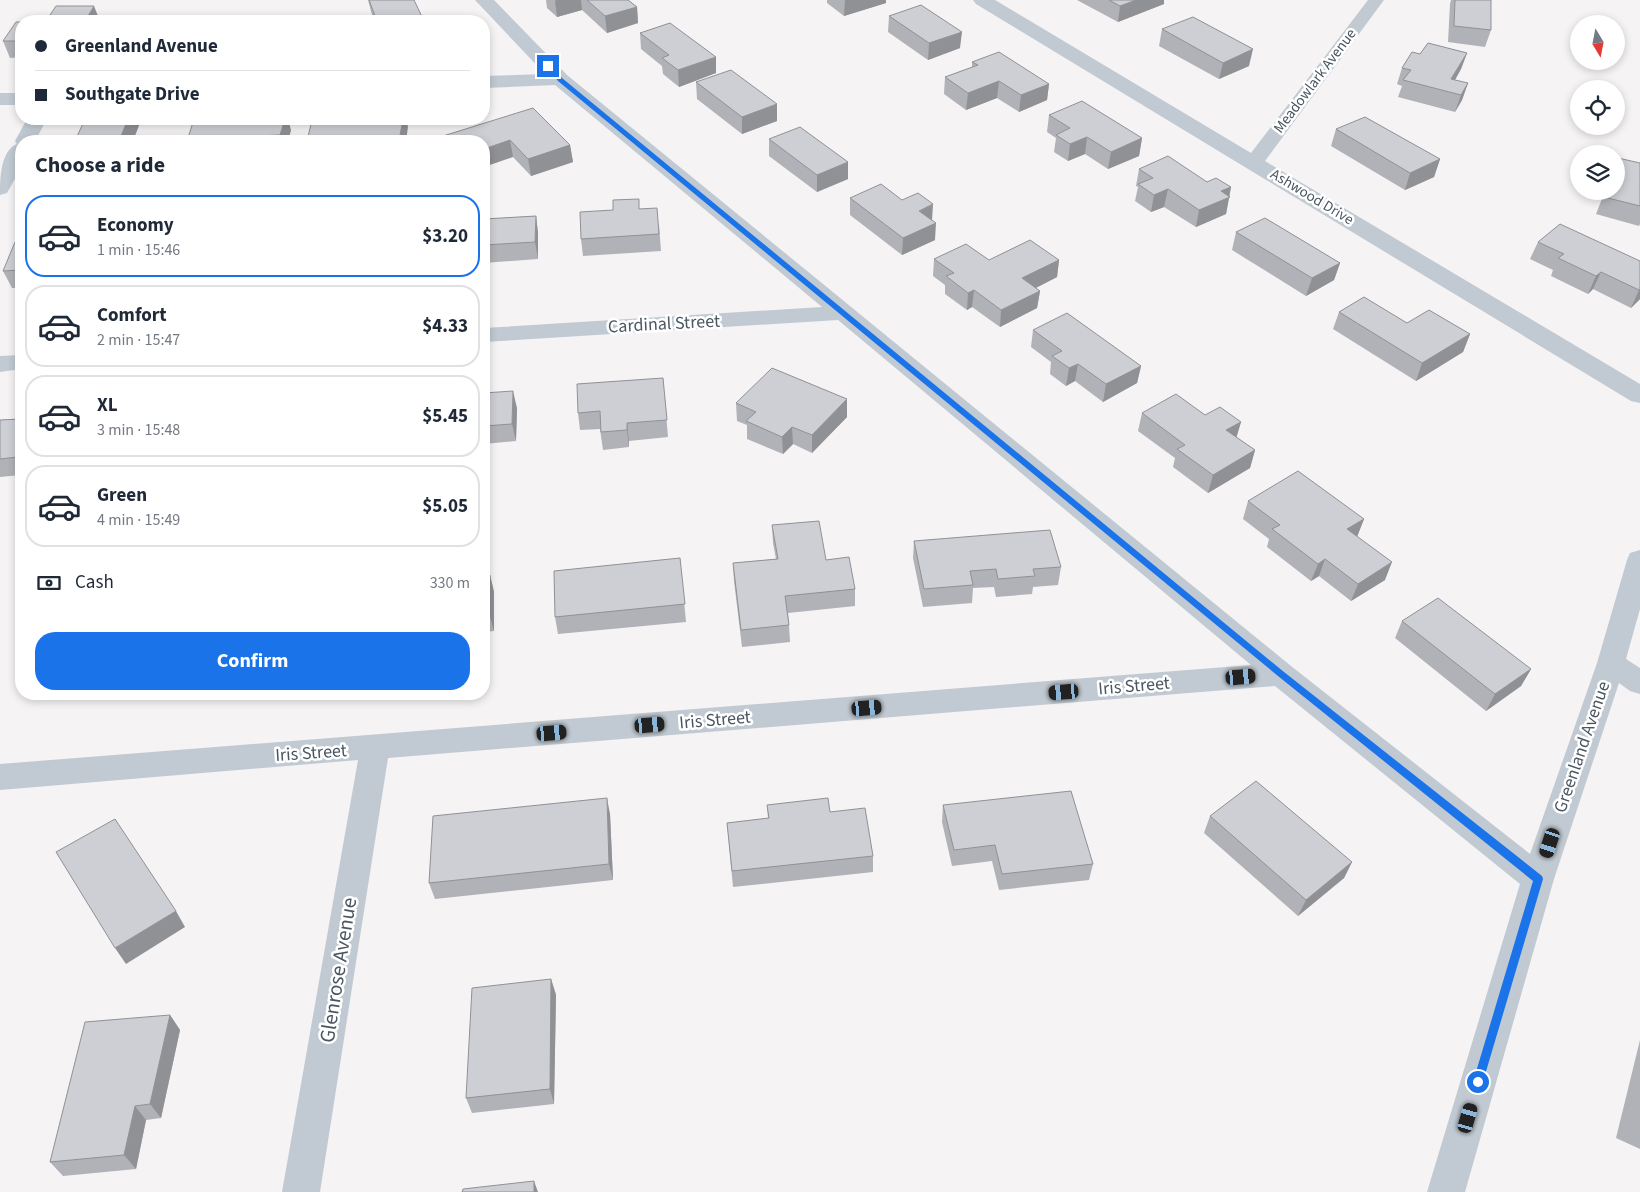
<!DOCTYPE html>
<meta charset="utf-8">
<style>
body{margin:0;font-family:"Source Sans 3",sans-serif;background:#f2f2f3;color:#1f2937;height:100vh;display:flex;flex-direction:column;font-size:19px;white-space:nowrap}
*{box-sizing:border-box;margin:0}
p{font-size:16px;color:#747a83}
.icon{flex:none;width:28px;height:28px;fill:none;stroke:currentColor;stroke-width:2;stroke-linecap:round;stroke-linejoin:round}
.map{position:relative;flex:1;overflow:hidden}
.details{position:absolute;left:15px;top:135px;width:475px;height:565px;display:flex;flex-direction:column;background:#fff;border-radius:20px;box-shadow:0 2px 8px #0003}
.details>*{flex:none}
.guide{position:absolute;left:15px;top:15px;width:475px;height:110px;border-radius:20px;box-shadow:0 2px 8px #0003;display:grid;align-content:center;height:110px;padding:0 20px;background:#fff}
.needle{width:32px;rotate:170deg}
.tools{position:absolute;left:1570px;top:15px;display:grid;gap:10px}
.tools a{display:grid;place-items:center;width:55px;height:55px;border-radius:50%;background:#fff;box-shadow:0 2px 8px #0003;font-size:25px}
.end{position:absolute;width:22px;height:22px;margin:-11px;border:6px solid #1a73e8;background:#fff;box-shadow:0 0 0 2px #fff}
.from{border-radius:50%}
.car{position:absolute;width:15px;height:30px;margin:-15px -8px;border-radius:6px;box-shadow:0 0 4px 1px #0007;background:linear-gradient(#222 24%,#8ab4d8 0 40%,#222 0 76%,#8ab4d8 0 86%,#222 0)}
.guide b{display:flex;align-items:center;gap:18px;height:48px;font-size:19px}
.guide b+b{border-top:1px solid #e0e1e3}
.guide i{width:12px;height:12px;background:#1f2937}
ul{padding:0;list-style:none}
li{display:flex;align-items:center;gap:15px;height:82px;margin:0 10px 8px;padding:0 10px;border:2px solid #e0e1e3;border-radius:20px}
li div{flex:1}
li b{display:block;font-size:19px}
li em{font-style:normal;font-weight:700}
li.on{border-color:#1a73e8}
li>.icon{width:45px;height:45px;stroke-width:1.5}
h2{padding:0 20px;font-size:22px;line-height:60px}
.pay{display:flex;align-items:center;gap:12px;height:55px;padding:0 20px;font-size:19px}
.pay p{margin-inline-start:auto}
.action{display:flex;gap:10px;margin-top:auto;padding:10px 20px}
.action a{flex:1;height:58px;border-radius:20px;background:#1a73e8;color:#fff;font-size:20px;font-weight:700;line-height:58px;text-align:center}
.map>svg:first-child{display:block}
</style>
<div class="map">
<svg width="1640" height="1192" viewBox="0 0 1640 1192">
<rect width="100%" height="100%" fill="#f5f3f3"/>
<g fill="none" stroke-linecap="round" stroke-linejoin="round">
<!-- street -->
<path fill="#c1cad2" fill-rule="evenodd" d="M475 0H494L567 75 1291 666 1530 854 1597 663 1627 560 1630 553 1640 550V609L1626 659 1640 668V694L1630 691 1619 683 1554 879 1465 1192H1427L1520 884 1275 686 388 758 320 1192H282L358 760 0 790V764L1251 665 838 320 484 342V328L822 307 555 85 484 88V76L545 74Z
M973 0H995L1251 153 1368 0H1384L1265 161 1640 384V403L1631 401 976 4Z
M0 93H21V105H0Z
M27 119H47L35 141H21V168L7 193 0 195C0 180 0 151 17 144L15 141Z
M21 355V369L0 372V356Z"/>
</g>
<!-- wall -->
<path fill="#b0b2b7" d="M368 0 424 21H374L372 15Z
M546 0H628L637 7 638 23 607 33 582 10 557 17 547 8Z
M827 0H886V3L844 16 827 3Z
M1077 0H1164V4L1118 22Z
M1451 0H1491V30L1485 47 1448 42 1450 4Z
M889 16 960 48 928 60 888 32Z
M21 22V57L10 58 3 41Z
M1162 29 1249 66 1219 79 1159 46Z
M640 33 716 73 679 87 663 74 662 66 641 49Z
M1428 43 1467 53 1461 69 1455 80 1468 83 1462 100 1455 112 1398 97 1402 86 1397 84 1402 68 1412 52 1420 54Z
M972 62 1049 84 1047 100 1019 112 997 98 966 110 944 94 945 77 972 67Z
M696 82 777 121 742 134 697 99Z
M1049 115 1142 138 1139 156 1108 169 1085 154 1068 161 1054 152 1056 138 1047 132Z
M1336 129 1440 159 1434 177 1405 190 1331 146Z
M291 130 288 141H189L188 138Z
M443 136 570 145 573 162 531 176 513 157 484 141H444Z
M769 139 848 179 817 192 769 156Z
M1640 163V224L1639 226 1596 214 1605 191H1616Z
M1139 169 1231 187 1226 214 1196 227 1164 207 1151 212 1135 201 1138 187 1136 186Z
M850 198 902 200 932 220 935 240 902 255 850 215Z
M640 209 659 225 661 251 583 256 581 239Z
M536 216 538 233V259L484 263V219Z
M1236 232 1340 263 1334 280 1306 296 1232 250Z
M21 242V288H12L3 271Z
M1538 242 1640 261V299L1631 308 1593 289 1588 294 1551 276 1553 270 1530 259Z
M934 259 989 260H1059L1057 277 1036 288 1040 291 1037 308 1000 327 972 307 967 310 945 294V285L933 276Z
M1339 312 1407 323 1470 334 1463 352 1416 381 1333 329Z
M1033 330 1141 366 1137 383 1103 402 1075 381 1066 386 1050 374 1051 362 1031 347Z
M663 378 668 437 629 441V447L603 450 600 429 580 430 578 413Z
M484 393 517 408 516 441 484 444Z
M847 399V417L812 453 793 444 783 454 747 439V425L737 421 736 403Z
M1142 413 1205 415 1241 422 1236 437 1255 450 1250 468 1208 493 1173 467 1175 458 1138 431Z
M21 419V475L0 477V420Z
M1248 501 1364 519 1357 536 1385 580 1351 601 1319 576 1311 581 1267 547 1269 539 1243 519Z
M772 525 826 560 855 589V606L788 613 789 625 790 642 742 647 734 581 733 563 776 559 773 543Z
M914 541 1061 567 1058 585 1033 587 1032 594 996 597 994 587 973 588 972 603 923 607 913 558Z
M680 558 686 622 558 634 555 617Z
M490 575 494 592V631L484 632V576Z
M1402 621 1531 669 1521 686 1486 711 1395 638Z
M767 805 830 812 873 856V872L733 887 727 823 768 818Z
M943 805 1093 864 1089 880 999 890 992 861 952 866 942 822Z
M610 814 613 880 435 899 429 883Z
M1210 816 1352 862 1344 878 1298 916 1204 833Z
M551 979 556 995 554 1104 472 1113 466 1098Z
M170 1015 180 1030 161 1118 146 1120 136 1169 63 1176 50 1162Z
M1640 1040V1149L1616 1138Z"/>
<!-- shaded-wall -->
<path fill="#909195" d="M556 0H581L582 10 557 17 555 1Z
M845 0H886V3L844 16Z
M1136 0H1164V4L1118 22 1120 6Z
M94 6 100 21H85Z
M637 7 638 23 607 33 605 16Z
M962 32 960 48 928 60 929 43Z
M1253 49 1249 66 1219 79 1223 63Z
M1467 53 1461 69 1448 92 1451 79Z
M716 57V73L679 87 678 70Z
M999 81 997 98 966 110 968 93Z
M1468 83 1462 100 1455 112 1461 95Z
M1049 84 1047 100 1019 112 1021 95Z
M777 104V121L742 134V117Z
M128 119H138L140 123 133 141H119Z
M285 119H288L291 130 288 141H282L280 135Z
M403 119H406L408 127 406 141H399Z
M1087 137 1085 154 1068 161 1070 144Z
M1142 138 1139 156 1108 169 1111 152Z
M510 140 513 157 484 167V149Z
M570 145 573 162 531 176 528 159Z
M1440 159 1434 177 1405 190 1410 173Z
M848 162V179L817 192V175Z
M1231 187 1226 214 1196 227 1199 210 1221 191Z
M1168 189 1164 207 1151 212 1154 195Z
M933 204 932 221 919 211Z
M536 216 538 233V259L535 242Z
M936 223 935 240 902 255 903 238Z
M1059 260 1057 277 1020 296 1022 278Z
M1340 263 1334 280 1306 296 1312 278Z
M1601 272 1593 289 1588 294 1596 276Z
M1640 289V299L1631 308 1639 290Z
M974 290 972 307 967 310 968 293Z
M1040 291 1037 308 1000 327 1001 310Z
M1470 334 1463 352 1416 381 1422 363Z
M1078 364 1075 381 1066 386 1069 368Z
M1141 366 1137 383 1103 402 1106 384Z
M513 391 517 408 516 441 512 424Z
M847 399V417L812 453V435Z
M1241 422 1236 439 1226 430Z
M627 423 629 441V447L627 430Z
M792 427 793 444 783 454 782 437Z
M21 448V464L18 457Z
M1255 450 1250 468 1208 493 1213 475Z
M1364 519 1357 537 1347 529Z
M1325 559 1319 576 1311 581 1318 564Z
M1392 562 1385 580 1351 601 1358 584Z
M490 575 494 592V631L489 613Z
M1531 669 1521 686 1486 711 1495 694Z
M607 798 610 814 613 880 609 864Z
M1352 862 1344 878 1298 916 1306 900Z
M176 911 185 927 126 964 115 948Z
M551 979 556 995 554 1104 550 1089Z
M170 1015 180 1030 161 1118 150 1104Z
M135 1106 146 1120 136 1169 124 1155Z
M534 1181 538 1192H534Z"/>
<!-- building -->
<path fill="#cdcfd5" stroke="#909195" d="M369 0H414L424 21H377Z
M587 0H628L637 7 605 16Z
M1109 0H1136L1120 6Z
M1455 0H1491V30L1454 26Z
M921 5 962 32 929 43 889 16Z
M56 6H94L85 21H46Z
M1193 17 1253 49 1223 63 1162 29Z
M16 22H21V41H3Z
M670 23 716 57 678 70 662 58 669 55 640 33Z
M1428 43 1467 53 1451 79 1468 83 1461 95 1403 80 1411 70 1402 68 1412 52 1420 54Z
M999 52 1049 84 1021 95 999 81 968 93 945 77 978 65 972 62Z
M731 70 777 104 742 117 696 82Z
M1082 101 1142 138 1111 152 1087 137 1070 144 1056 135 1070 128 1049 115Z
M533 108 570 145 528 159 510 140 484 149V141H448L443 136Z
M1365 117 1440 159 1410 173 1336 129Z
M85 119H128L119 141H75Z
M194 119H285L280 135 230 137 229 141H202L203 138H188Z
M345 119H403L399 141H307L312 120Z
M800 127 848 162 817 175 769 139Z
M1168 156 1207 182 1216 178 1231 187 1221 191 1230 197 1199 210 1168 189 1154 195 1138 184 1153 178 1139 169Z
M1618 158 1640 163V206L1604 197 1606 191H1616V164Z
M881 184 902 200 918 193 933 204 919 211 936 223 903 238 850 198Z
M639 199V209L657 208 659 234 581 239 580 212 613 210V200Z
M536 216 535 242 484 245V219Z
M1265 218 1340 263 1312 278 1236 232Z
M1560 224 1640 261V289L1639 290 1601 272 1596 276 1558 258 1564 254 1538 242Z
M1030 240 1059 260 1022 278 1040 291 1001 310 974 290 968 293 946 276 954 273 934 259 966 244 989 260Z
M15 242H21V270L3 271Z
M1364 297 1407 323 1429 310 1470 334 1422 363 1339 312Z
M1067 313 1141 366 1106 384 1078 364 1069 368 1052 356 1062 351 1033 330Z
M772 368 847 399 812 435 792 427 782 437 746 421 756 412 736 403Z
M663 378 667 420 627 423V430L601 432 600 411 578 413 577 384Z
M513 391 512 424 484 426V393Z
M1176 394 1205 415 1220 407 1241 422 1226 430 1255 450 1213 475 1177 449 1185 445 1142 413Z
M21 419V448L18 457 0 459V420Z
M1298 471 1364 519 1347 529 1392 562 1358 584 1325 559 1318 564 1272 529 1280 525 1248 501Z
M819 521 826 560 849 557 855 589 785 596 789 625 741 630 733 563 778 559 772 525Z
M1050 530 1061 567 1033 569 1035 576 998 579 996 569 970 571 973 585 924 589 914 541Z
M680 558 685 604 555 617 554 571Z
M490 575 489 613 484 614V576Z
M1438 598 1531 669 1495 694 1402 621Z
M1256 781 1352 862 1306 900 1210 816Z
M1071 791 1093 864 1002 874 995 845 954 850 943 805Z
M607 798 609 864 429 883 433 816Z
M828 798 830 812 865 808 873 856 732 871 727 823 769 818 767 805Z
M115 819 176 911 115 948 56 852Z
M551 979 550 1089 466 1098 472 988Z
M170 1015 150 1104 135 1106 124 1155 50 1162 85 1022Z
M534 1181V1192H462L463 1189Z"/>
<!-- route -->
<path fill="#1a73e8" d="M546 65H550L562 78 1284 672 1542 876 1543 879 1482 1085H1475L1473 1082 1533 881 1278 676 558 81Z"/>
<g text-anchor="middle" dominant-baseline="central" stroke-width="5" stroke-linejoin="round" paint-order="stroke">
<!-- far-street labels -->
<g font-size="15" fill="#4a5661" stroke="#fff">
<text transform="translate(1315 81) rotate(-53)">Meadowlark Avenue</text>
<text transform="translate(1312 197) rotate(31)">Ashwood Drive</text>
</g>
<!-- street labels -->
<g font-size="18" fill="#4a5661" stroke="#fff">
<text transform="translate(664 324) rotate(-3)">Cardinal Street</text>
<text transform="translate(1134 686) rotate(-5)">Iris Street</text>
<text transform="translate(715 720) rotate(-5)">Iris Street</text>
<text transform="translate(1582 747) rotate(-71)">Greenland Avenue</text>
<text transform="translate(311 753) rotate(-4)">Iris Street</text>
</g>
<!-- near-street labels -->
<g font-size="21" fill="#4a5661" stroke="#fff">
<text transform="translate(338 970) rotate(-81)">Glenrose Avenue</text>
</g>
</g>
</svg>
<div class="tools">
<a><svg class="needle" viewBox="-14 -14 28 28"><path d="M0-13l5 13h-10z" fill="#e53935"/><path d="M0 13l5-13h-10z" fill="#747a83"/></svg></a>
<a><svg class="icon" aria-label="locate" viewBox="0 0 24 24"><circle cx="12" cy="12" r="6"/><path d="M12 2v4M12 18v4M2 12h4M18 12h4"/></svg></a>
<a><svg class="icon" aria-label="layers" viewBox="0 0 24 24"><path d="M12 4l9 5-9 5-9-5zM3 14l9 5 9-5"/></svg></a>
</div>
<i class="end from" style="left:1478px;top:1082px"></i>
<i class="end" style="left:548px;top:66px"></i>
<i class="car" style="left:1241px;top:677px;rotate:85deg"></i>
<i class="car" style="left:1064px;top:692px;rotate:265deg"></i>
<i class="car" style="left:867px;top:708px;rotate:85deg"></i>
<i class="car" style="left:650px;top:725px;rotate:85deg"></i>
<i class="car" style="left:552px;top:733px;rotate:85deg"></i>
<i class="car" style="left:1550px;top:843px;rotate:198deg"></i>
<i class="car" style="left:1468px;top:1118px;rotate:16deg"></i>
<div class="guide">
<b><i class="from"></i>Greenland Avenue</b>
<b><i></i>Southgate Drive</b>
</div>
<section class="details">
<h2>Choose a ride</h2>
<ul>
<li class="on"><svg class="icon" aria-label="car" viewBox="0 0 24 24"><path d="M5 17H2v-5l4-1 3-4h7l3 4 3 1v5h-3M9 17h6M6 11h13"/><circle cx="7" cy="17" r="2"/><circle cx="17" cy="17" r="2"/></svg><div><b>Economy</b><p>1 min · 15:46</p></div><em>$3.20</em></li>
<li><svg class="icon" aria-label="car" viewBox="0 0 24 24"><path d="M5 17H2v-5l4-1 3-4h7l3 4 3 1v5h-3M9 17h6M6 11h13"/><circle cx="7" cy="17" r="2"/><circle cx="17" cy="17" r="2"/></svg><div><b>Comfort</b><p>2 min · 15:47</p></div><em>$4.33</em></li>
<li><svg class="icon" aria-label="car" viewBox="0 0 24 24"><path d="M5 17H2v-5l4-1 3-4h7l3 4 3 1v5h-3M9 17h6M6 11h13"/><circle cx="7" cy="17" r="2"/><circle cx="17" cy="17" r="2"/></svg><div><b>XL</b><p>3 min · 15:48</p></div><em>$5.45</em></li>
<li><svg class="icon" aria-label="car" viewBox="0 0 24 24"><path d="M5 17H2v-5l4-1 3-4h7l3 4 3 1v5h-3M9 17h6M6 11h13"/><circle cx="7" cy="17" r="2"/><circle cx="17" cy="17" r="2"/></svg><div><b>Green</b><p>4 min · 15:49</p></div><em>$5.05</em></li>
</ul>
<div class="pay"><svg class="icon" aria-label="cash" viewBox="0 0 24 24"><path d="M3 7h18v10H3z"/><circle cx="12" cy="12" r="2"/></svg>Cash<p>330 m</p></div>
<div class="action"><a>Confirm</a></div>
</section>
</div>
